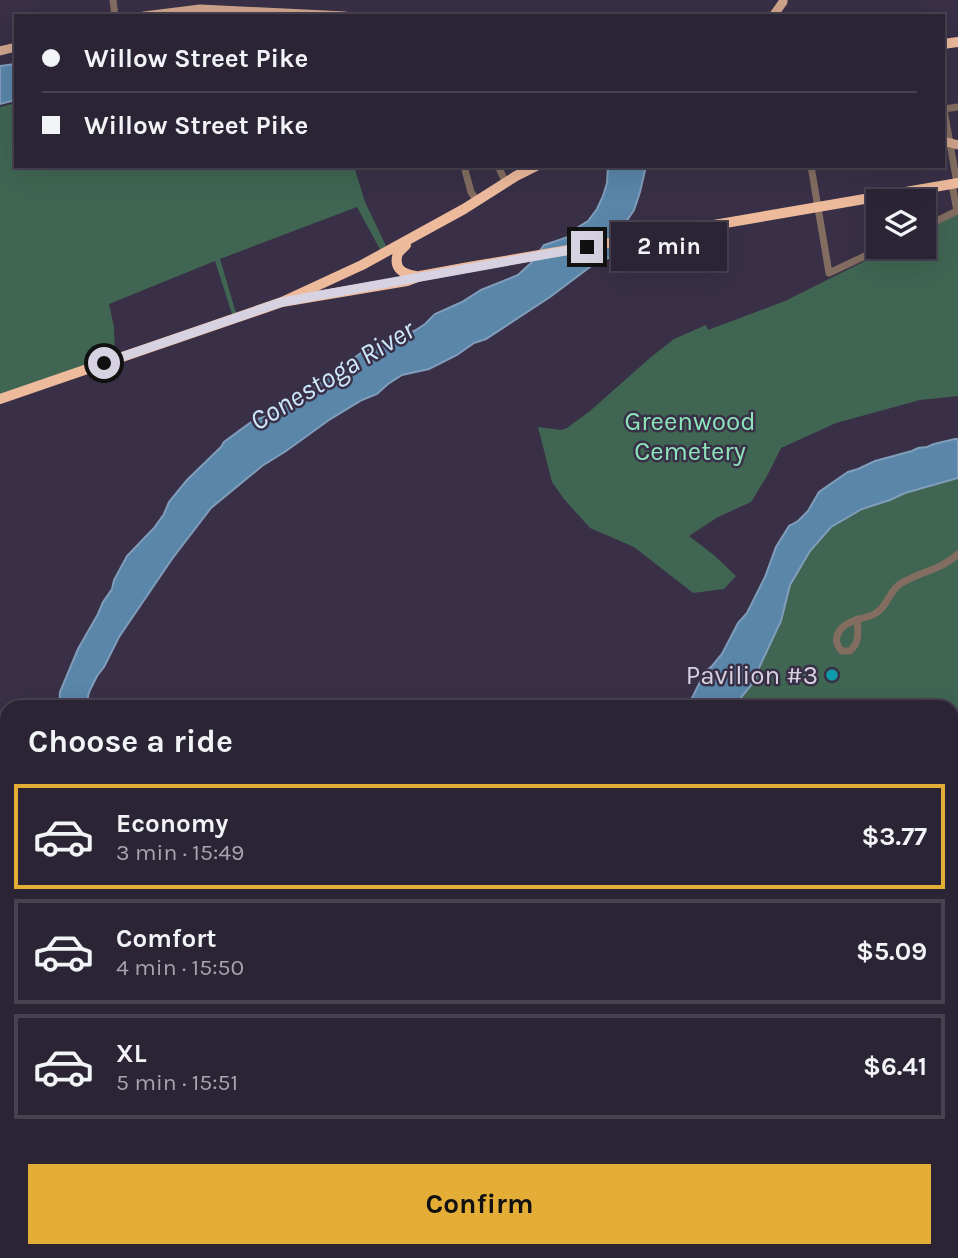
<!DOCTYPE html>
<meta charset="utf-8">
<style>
body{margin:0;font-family:Karla,sans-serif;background:#373041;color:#f1f3f6;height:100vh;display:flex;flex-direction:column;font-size:26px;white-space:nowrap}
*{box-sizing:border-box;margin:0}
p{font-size:23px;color:#a6a4ad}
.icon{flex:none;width:38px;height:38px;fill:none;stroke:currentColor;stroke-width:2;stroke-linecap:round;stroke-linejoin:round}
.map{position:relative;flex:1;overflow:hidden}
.panel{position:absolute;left:0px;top:700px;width:959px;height:558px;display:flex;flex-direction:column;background:#2b2435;border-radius:21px 21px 0 0;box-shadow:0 7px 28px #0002,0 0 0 2px #474150}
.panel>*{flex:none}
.top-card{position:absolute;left:14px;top:14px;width:931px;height:154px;border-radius:0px;box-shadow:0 7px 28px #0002,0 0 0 2px #474150;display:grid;align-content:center;height:154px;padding:0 28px;background:#2b2435}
.fabs{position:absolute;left:866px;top:189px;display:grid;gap:14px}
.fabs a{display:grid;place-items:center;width:70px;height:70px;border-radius:0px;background:#2b2435;box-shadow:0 7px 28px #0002,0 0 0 2px #474150;font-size:35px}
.end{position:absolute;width:32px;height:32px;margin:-16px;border:9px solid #d7d2e1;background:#111;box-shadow:0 0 0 4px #111}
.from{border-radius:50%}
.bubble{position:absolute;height:49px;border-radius:0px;background:#2b2435;box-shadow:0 7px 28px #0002,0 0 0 2px #474150;font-size:23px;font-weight:700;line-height:49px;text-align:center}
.top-card b{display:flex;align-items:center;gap:24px;height:66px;font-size:26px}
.top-card b+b{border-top:2px solid #474150}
.top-card i{width:18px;height:18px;background:#f1f3f6}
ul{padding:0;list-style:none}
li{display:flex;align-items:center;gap:21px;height:105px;margin:0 14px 10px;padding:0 14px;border:4px solid #474150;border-radius:0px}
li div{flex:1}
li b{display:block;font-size:26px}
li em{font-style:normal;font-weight:700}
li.selected{border-color:#e4ad35}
li>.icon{width:63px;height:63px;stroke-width:1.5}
h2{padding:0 28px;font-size:32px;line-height:84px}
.button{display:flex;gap:14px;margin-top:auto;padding:14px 28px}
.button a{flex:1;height:80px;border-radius:0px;background:#e4ad35;color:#111;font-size:28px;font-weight:700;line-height:80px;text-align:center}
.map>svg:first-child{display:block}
</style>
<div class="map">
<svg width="958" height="1258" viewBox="0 0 958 1258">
<rect width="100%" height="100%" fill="#393047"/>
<!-- green -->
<path fill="#406553" d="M16 103V166H354L365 202 387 248 381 251 357 207 220 259 236 313 232 314 215 261 109 304 114 327 115 355 0 396V107Z
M958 214V396L920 400 836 423 781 448 767 476 751 502 718 517 689 536 715 556 736 576 724 589 693 593 634 547 590 528 564 499 552 482 538 427 561 430 567 428 590 411 651 357 674 339 706 325 708 330 785 301 893 247H924V231Z
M958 478V843L952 849V707H730C741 699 754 686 757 672L781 621 790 585 810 551 831 527 862 509 890 500 905 493Z
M0 725 7 744V1251H706L702 1258H0Z
M958 1064V1176L952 1171V1072Z"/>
<!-- water -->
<path fill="#5a86a9" stroke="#809dba" stroke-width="2" d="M16 64V100L0 104V66Z
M608 166H646L640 192 634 210 622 228 618 248 613 256 594 264 550 297 486 339 474 343 457 355 429 369 402 375 388 384 377 394 362 400 329 420 286 451 262 466 211 508 172 559 119 637 104 667 97 676 90 690 88 696V707H59L60 692 78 649 98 614 103 602 112 589 114 580 127 556 154 528 164 514 169 502 187 480 221 447 224 442 254 420 273 414 290 401 342 369 354 358 364 351 389 343 416 330 425 324 435 314 462 302 481 290 518 275 531 263 544 245 568 237 572 231 588 221 597 209 603 196 607 183Z
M955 439H958V478L905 493 890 500 862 509 831 527 810 551 790 585 781 621 757 672 756 679 739 700 730 707H681L691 700 705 672 712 666 722 654 738 623 747 613 765 577 776 547 789 526 798 521 808 511 819 492 848 472 858 469 875 461 912 451 918 448 927 447 934 444Z"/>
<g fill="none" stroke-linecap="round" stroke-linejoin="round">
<!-- minor -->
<path stroke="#836d61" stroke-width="7" d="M113 0 115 16
M943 104 957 183
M944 109 958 107
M464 166 471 192 477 201
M498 166 506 183
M811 166 829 273 884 247
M924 227 957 211 952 184
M857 619C858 632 860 642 850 651H842C831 640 838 628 851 622 859 618 869 618 876 613 888 606 889 591 900 584 919 572 941 570 958 554
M952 834 958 828
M0 1059 7 1060
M170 1258 175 1251
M598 1258 605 1251"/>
<!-- major -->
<path stroke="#cfa48c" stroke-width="9" d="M144 16 200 9 345 16
M773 16 783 2V0
M0 51 16 47
M943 141 958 145"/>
<!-- highway -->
<path stroke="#edba9c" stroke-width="10" d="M943 44 958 42
M406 245 398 253C393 268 402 274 416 276
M282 302 407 281 420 276 469 267 958 183
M0 399 282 302 362 265 464 209 516 176 536 166"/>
</g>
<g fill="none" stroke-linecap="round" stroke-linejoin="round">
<!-- route -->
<path stroke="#d7d2e1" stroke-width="9" d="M104 363 282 302 587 247"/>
</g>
<!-- markers -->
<circle fill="#0f9aa8" stroke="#393047" stroke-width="2.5" cx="832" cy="675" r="7"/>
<g text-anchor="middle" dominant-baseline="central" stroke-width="5" stroke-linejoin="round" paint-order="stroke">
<!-- park labels -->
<g font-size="26" fill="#8de3ba" stroke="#393047">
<text x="690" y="421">Greenwood<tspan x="690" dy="30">Cemetery</tspan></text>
</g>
<!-- poi labels -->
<g font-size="26" fill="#d7d2e1" stroke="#393047" text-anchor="end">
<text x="818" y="675">Pavilion #3</text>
</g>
<!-- water labels -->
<g font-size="28" font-style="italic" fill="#cde7fd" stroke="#393047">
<text transform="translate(332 375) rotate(-31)">Conestoga River</text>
</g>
</g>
</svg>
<div class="fabs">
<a><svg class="icon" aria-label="layers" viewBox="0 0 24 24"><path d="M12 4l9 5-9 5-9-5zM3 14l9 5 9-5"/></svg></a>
</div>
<i class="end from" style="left:104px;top:363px"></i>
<i class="end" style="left:587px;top:247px"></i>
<div class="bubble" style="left:611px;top:222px;width:116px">2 min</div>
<div class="top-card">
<b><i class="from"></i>Willow Street Pike</b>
<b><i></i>Willow Street Pike</b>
</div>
<section class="panel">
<h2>Choose a ride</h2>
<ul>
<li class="selected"><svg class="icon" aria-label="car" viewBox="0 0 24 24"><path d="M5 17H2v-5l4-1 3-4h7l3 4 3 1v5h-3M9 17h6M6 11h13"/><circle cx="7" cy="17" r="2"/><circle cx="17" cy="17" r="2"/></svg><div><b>Economy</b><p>3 min · 15:49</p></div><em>$3.77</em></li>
<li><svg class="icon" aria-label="car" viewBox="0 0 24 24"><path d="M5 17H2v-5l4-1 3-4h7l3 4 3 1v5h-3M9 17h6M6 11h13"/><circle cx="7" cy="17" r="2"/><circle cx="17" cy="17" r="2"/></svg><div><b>Comfort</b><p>4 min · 15:50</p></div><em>$5.09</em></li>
<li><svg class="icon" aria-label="car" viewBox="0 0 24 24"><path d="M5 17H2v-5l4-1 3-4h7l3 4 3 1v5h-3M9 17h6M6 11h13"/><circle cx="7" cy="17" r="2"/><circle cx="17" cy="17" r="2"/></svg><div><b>XL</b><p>5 min · 15:51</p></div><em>$6.41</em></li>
</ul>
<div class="button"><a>Confirm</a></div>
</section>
</div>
